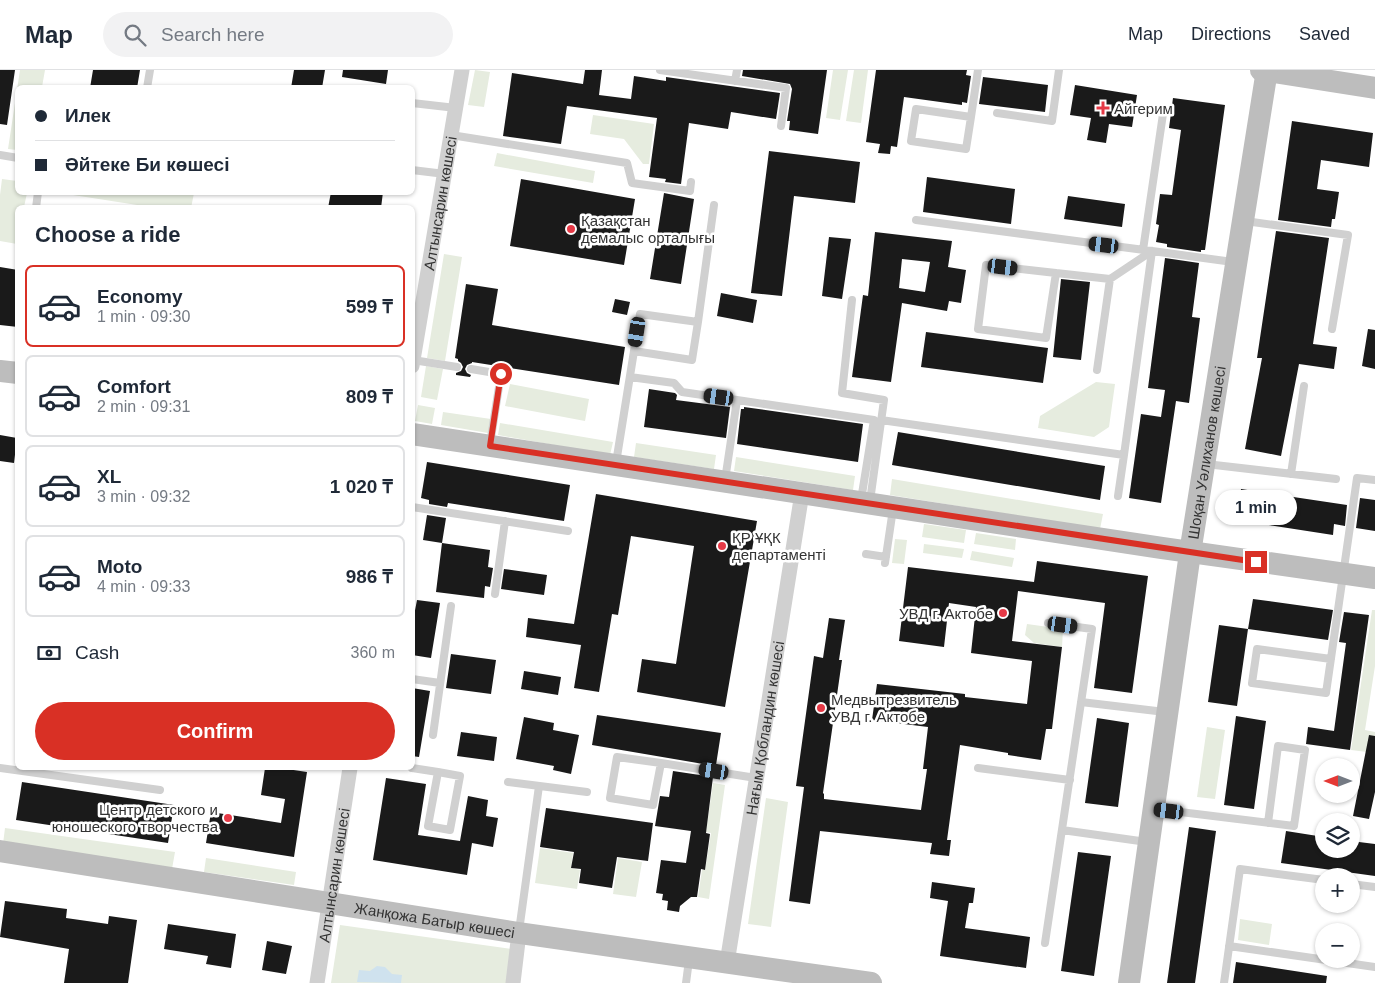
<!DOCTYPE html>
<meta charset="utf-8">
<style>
body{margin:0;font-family:Arial,sans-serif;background:#f2f2f3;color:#1f2937;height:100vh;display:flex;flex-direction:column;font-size:19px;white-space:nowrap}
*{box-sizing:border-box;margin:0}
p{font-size:16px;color:#747a83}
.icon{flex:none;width:28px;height:28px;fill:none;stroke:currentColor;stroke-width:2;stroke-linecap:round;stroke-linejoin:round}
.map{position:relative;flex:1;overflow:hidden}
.drawer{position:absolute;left:15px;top:135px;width:400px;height:565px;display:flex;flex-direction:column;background:#fff;border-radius:8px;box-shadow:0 1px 4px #0004}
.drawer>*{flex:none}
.top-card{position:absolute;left:15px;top:15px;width:400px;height:110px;border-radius:8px;box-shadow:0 1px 4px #0004;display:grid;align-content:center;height:110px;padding:0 20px;background:#fff}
.needle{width:32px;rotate:270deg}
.buttons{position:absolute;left:1315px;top:688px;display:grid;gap:10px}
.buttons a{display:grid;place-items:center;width:45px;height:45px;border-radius:50%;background:#fff;box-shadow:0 1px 4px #0004;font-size:25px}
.end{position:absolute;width:22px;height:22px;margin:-11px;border:6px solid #d93025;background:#fff;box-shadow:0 0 0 2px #fff}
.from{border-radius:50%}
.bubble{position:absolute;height:35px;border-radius:18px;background:#fff;box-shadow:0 1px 4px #0004;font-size:16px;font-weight:700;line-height:35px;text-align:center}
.car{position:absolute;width:15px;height:30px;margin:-15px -8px;border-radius:6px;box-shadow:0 0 4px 1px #0007;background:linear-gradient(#222 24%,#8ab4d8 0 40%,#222 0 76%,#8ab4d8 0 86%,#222 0)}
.top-card b{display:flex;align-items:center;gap:18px;height:48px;font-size:19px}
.top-card b+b{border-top:1px solid #e0e1e3}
.top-card i{width:12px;height:12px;background:#1f2937}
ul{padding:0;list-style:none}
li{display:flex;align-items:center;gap:15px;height:82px;margin:0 10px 8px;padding:0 10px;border:2px solid #e0e1e3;border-radius:8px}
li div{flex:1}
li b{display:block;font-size:19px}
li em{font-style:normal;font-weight:700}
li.current{border-color:#d93025}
li>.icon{width:45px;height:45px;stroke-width:1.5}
h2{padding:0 20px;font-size:22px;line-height:60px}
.pay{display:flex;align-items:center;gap:12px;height:55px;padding:0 20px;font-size:19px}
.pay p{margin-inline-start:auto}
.cta{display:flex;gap:10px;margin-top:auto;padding:10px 20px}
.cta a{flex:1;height:58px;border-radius:30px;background:#d93025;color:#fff;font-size:20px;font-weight:700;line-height:58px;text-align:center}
header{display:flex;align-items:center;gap:30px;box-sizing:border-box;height:70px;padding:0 25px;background:#fff;border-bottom:1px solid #e0e1e3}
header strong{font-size:24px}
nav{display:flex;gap:28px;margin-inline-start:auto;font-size:18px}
.search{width:350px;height:45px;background:#f2f2f3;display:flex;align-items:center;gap:12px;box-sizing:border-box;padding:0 18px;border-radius:28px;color:#747a83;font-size:19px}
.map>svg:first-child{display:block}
</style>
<header>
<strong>Map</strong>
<div class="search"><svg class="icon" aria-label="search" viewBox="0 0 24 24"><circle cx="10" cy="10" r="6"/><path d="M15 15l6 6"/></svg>Search here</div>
<nav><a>Map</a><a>Directions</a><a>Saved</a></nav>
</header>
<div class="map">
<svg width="1375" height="913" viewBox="0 0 1375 913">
<rect width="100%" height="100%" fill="#fff"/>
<!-- green -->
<path fill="#e6ecdf" d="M20 0H45L42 17 18 18 17 80 8 79Z
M475 0 490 2 484 37 468 35Z
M833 0H848L840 50 826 48Z
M854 0H868L861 53 846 51Z
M593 45 654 54 649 94H643L624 69 590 64Z
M497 83 595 101 593 113 494 96Z
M2 109 17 111 18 122 27 123 24 137 18 138 17 174 0 171V125Z
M73 123V122L194 123 191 138 150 137 73 125Z
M444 184 462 187 445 291 427 288Z
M426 296 443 299 437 330 421 327Z
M1096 312 1115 314 1109 357 1094 367 1038 358 1040 346Z
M510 314 589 329 585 351 505 336Z
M418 335 435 338 432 354 415 351Z
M443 342 491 349 488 363 441 355Z
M500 353 613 372 610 385 498 365Z
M636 373 716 385 714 399 634 387Z
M736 387 855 406 853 420 734 401Z
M892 409 1103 444 1100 459 890 425Z
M924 454 966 460 964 473 922 467Z
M976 463 1016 469 1015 480 974 474Z
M895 469 907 470 904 494 892 493Z
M924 474 964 479 962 488 923 483Z
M972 481 1014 488 1012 497 970 490Z
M1372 540H1375V596L1365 660 1375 662V683L1351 680Z
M1027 554 1063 559 1062 577 1034 573 1025 565Z
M1207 657 1225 660 1215 729 1197 727Z
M713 713 725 715 709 829 698 827 702 800H705L711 763 706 762Z
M766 728 788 732 771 857 748 854Z
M5 758 175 782 172 799 3 774Z
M540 778 573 783 571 798 580 800 577 819 535 813Z
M206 788 296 802 294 815 204 802Z
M618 788 642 792 636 827 613 824Z
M1240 849 1272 854 1269 875 1238 870Z
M340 855 511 879 507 913H331Z"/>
<!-- water -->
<path fill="#cfe2ee" d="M377 896 385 897 392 904 402 905 401 913 357 912 359 900 370 901Z"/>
<!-- building -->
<path fill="#1a1a1a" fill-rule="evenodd" d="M0 0H15L7 55 0 54Z
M93 0H140L137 18H90Z
M294 0H325L322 18H291Z
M343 0H388L386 14 342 7Z
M585 0H602L599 25 631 29 634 6 666 11V7L780 23 776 49 731 42 728 59 689 53 681 114 665 112 666 109 649 107 657 48 567 36 561 74 503 66 512 3 583 14Z
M743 0H827L818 64 789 60 790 51H787L792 19 790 14 742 6Z
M876 0H967L966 5 971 6 967 33 962 32V35L904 27 897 77 891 76 890 84 878 83 880 74 866 72Z
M983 7 1048 15 1045 42 979 34Z
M1075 15 1137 25 1132 57 1109 54 1106 73 1087 70 1091 48 1070 45Z
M1173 28 1225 35 1205 180H1201V182L1167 177V174L1156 172 1159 155 1156 154 1160 124 1172 125 1181 60 1169 58Z
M1292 51 1373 63 1369 97 1321 90 1317 119 1339 122 1335 149H1332L1331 157 1278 150Z
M769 81 860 92 855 133 794 126 782 226 751 223Z
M927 107 1015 119 1011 154 923 142Z
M521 109 635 129 624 195 510 176Z
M331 122 347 124V122H383L381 138H328Z
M664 123 694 129 681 214 650 209Z
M1068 126 1125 134 1122 157 1064 149Z
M1276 161 1329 168 1313 274 1337 277 1334 299 1299 294 1281 386 1245 379 1262 288H1257Z
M875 162 952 171 948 197 966 200 961 233 949 231 947 241 902 233 891 312 852 307 863 225 868 226ZM902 189 930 192 925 222 899 218Z
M829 167 851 169 842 229 822 226Z
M1165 188 1199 193 1192 247 1200 248 1189 333 1176 331 1161 433 1129 428 1141 344 1161 347 1165 320 1148 318Z
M0 197 18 200V257L0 255Z
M1061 209 1090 212 1081 290 1053 287Z
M466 214 498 219 492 255 625 277 619 315 472 292V293L467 295 465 299 467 303 471 305 470 307 456 305V303L461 301 463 297 461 293 458 291V289L455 288Z
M721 223 757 230 753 253 717 246Z
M615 229 630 232 627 245 612 242Z
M1368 259 1375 260V299L1362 296Z
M926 262 1048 278 1043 313 921 297Z
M649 319 675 323 677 325 676 330 730 337 726 368 644 357Z
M744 337 863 354 858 392 737 374 741 339H744Z
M898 362 1105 396 1100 430 892 395Z
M0 365 17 368 14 393 0 391Z
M427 392 570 415 564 451 448 433 447 437 429 434V430L421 428Z
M1241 419 1347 435 1345 456 1334 454 1333 465 1237 450Z
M596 424 757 451 725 637 637 622 642 589 676 594 694 476 631 466 618 545 612 544 599 622 574 618 581 575 526 567 528 548 574 554Z
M1360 428 1375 430V461L1356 458Z
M427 445 446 448 442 473 423 470Z
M442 473 490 480 488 497 493 498 490 517 485 516 484 528 436 522Z
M1037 491 1148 506 1132 623 1094 618 1105 533 1018 521 1012 571 1062 577 1052 659H1046L1041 690 1008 685V683L960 675 947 770H951L949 786 930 784 932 773 820 761 810 834 789 831 804 717 796 716 814 586 823 588 829 548 845 550 839 590H842L823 723 824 724V729L921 740 927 699H923L928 657 872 650 877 614 965 624V627L1027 634 1032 591 971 583 976 537 949 533 944 577 899 571 908 497 1034 512Z
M504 499 547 505 544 525 501 519Z
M1253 529 1333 540 1328 570 1248 559Z
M417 530 440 533 431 588 412 585V556Z
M1344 542 1369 545 1350 680 1306 674 1308 657 1334 661 1346 573 1339 572Z
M1219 555 1248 559 1237 636 1208 632Z
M451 584 496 590 491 624 446 618Z
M524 601 561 607 558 625 521 619Z
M412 618 430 621 419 687 412 686Z
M597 645 721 663 716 695 715 696 592 675Z
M1236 646 1266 651 1254 739 1224 735Z
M524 647 554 653 553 660 579 665 571 704 553 700 554 696 516 689Z
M1097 648 1129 653 1118 737 1085 733Z
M461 662 497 667 494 691 457 686Z
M1369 665 1375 666V722L1369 749 1353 746Z
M265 698H280L307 702 294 787 206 773 211 742 281 753 285 729 261 725Z
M673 701 713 707 706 763 710 764 705 800 701 799 697 827H691L680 836 679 842 667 840 668 831 662 830 663 824 656 823 661 790 686 793 691 761 655 756 660 726 669 727Z
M386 708 426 714 418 765 460 771 468 726 488 730 486 746 498 748 493 777 472 773 467 805 373 790Z
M22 712 174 735 168 773 16 750Z
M546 738 653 753 648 791 617 787 612 818 579 813 581 799 571 798 574 782 540 777Z
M1189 757 1216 761 1195 913H1167Z
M1286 761 1324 767V779H1351V771L1375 774V806L1281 793Z
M1078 782 1111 786 1094 906 1061 901Z
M932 812 975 818 973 833H969L965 858 1030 867 1026 898 940 886 948 831 930 828Z
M5 831 67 839 66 848 108 854 109 846 137 850 128 913H64L69 879 0 867Z
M168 854 236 864 231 898 206 894 208 886 164 879Z
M267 871 292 876 286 904 262 900Z
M1236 892 1327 906 1326 913H1233Z"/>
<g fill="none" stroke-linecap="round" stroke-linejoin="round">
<!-- lane -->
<path stroke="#d0d0d0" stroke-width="8" d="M660 0 786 18 781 56
M735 11 737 0
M147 18 150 0
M412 33 456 38
M916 39 971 47 966 79 911 71Z
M997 43 1052 51 1059 0
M971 47 978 0
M451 65 627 93 632 113 690 121 691 112
M0 85 18 88
M412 100 445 104
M36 138 38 122
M916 150 1152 181
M1245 151 1348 165 1332 259
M1143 180 1163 44
M1056 203 986 195 978 259 1046 268 1056 203 1110 209 1152 181
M852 230 842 323 884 330 870 431
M698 252 714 135
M413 290 457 297
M471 299 501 304 490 374
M1097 300 1110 209
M630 307 674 313 682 322 737 330
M881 350 1124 385 1152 181 1233 192
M616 393 634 281 692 290 698 252 640 244 634 281
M1206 394 1336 409
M1291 404 1304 316
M725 410 737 330 874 350 861 430
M1118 426 1124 385
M412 437 568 461
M866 484 886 487
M885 493 893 439
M495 524 505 451
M1331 589 1257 579 1252 613 1326 623C1337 551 1347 479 1357 408L1375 410
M412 609 440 613
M1081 632 1165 642
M433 665 451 536
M661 693 617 687 610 728 653 735 661 693 756 708
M0 698 160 720
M412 698 438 702
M978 698 1070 710
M438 702 460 706 450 760 428 756Z
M508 712 587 722
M1156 739 1294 756 1305 680 1278 676 1268 753
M1062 760 1147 772
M1351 814 1375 817
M519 861 539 716
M1045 873 1092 559 1048 553
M1229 876 1375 897
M686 913 689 890
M1224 913 1240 799 1324 810"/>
<!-- street -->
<g stroke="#d0d0d0" stroke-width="15">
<path id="s1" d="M412 296 462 0"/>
<path id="s2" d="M727 893 802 423"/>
<path id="s3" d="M317 913 350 698"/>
<path d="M513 913 519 863"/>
</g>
<!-- secondary -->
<g stroke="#bdbdbd" stroke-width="22">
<path d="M1261 0 1375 18"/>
<path d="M0 301 18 303"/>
<path d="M412 364 1162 478 1375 508"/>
<path id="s4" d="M0 781 519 863 871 913"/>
<path id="s5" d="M1129 913 1190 483 1267 0"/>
</g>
</g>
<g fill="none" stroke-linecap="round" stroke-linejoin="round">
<!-- route -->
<path stroke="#d93025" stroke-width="6" d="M501 304 490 376 1256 492"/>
</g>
<!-- markers -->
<g fill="#e63946" stroke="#fff" stroke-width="2">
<path d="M1100.5 30.5h5v5h5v5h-5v5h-5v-5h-5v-5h5z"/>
<circle cx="571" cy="159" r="5"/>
<circle cx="722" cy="476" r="5"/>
<circle cx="1003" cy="543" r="5"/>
<circle cx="821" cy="638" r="5"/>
<circle cx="228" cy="748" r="5"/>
</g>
<g text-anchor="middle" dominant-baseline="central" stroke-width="5" stroke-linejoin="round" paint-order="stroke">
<!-- poi labels -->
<g font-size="15" fill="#333" stroke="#fff" text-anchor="start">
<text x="1114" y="38">Айгерим</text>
<text x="581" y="150">Қазақстан<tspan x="581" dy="17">демалыс орталығы</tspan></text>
<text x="732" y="467">ҚР ҰҚК<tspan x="732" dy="17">департаменті</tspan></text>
<text x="993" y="543" text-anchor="end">УВД г. Актобе</text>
<text x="831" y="629">Медвытрезвитель<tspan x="831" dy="17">УВД г. Актобе</tspan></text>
<text x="218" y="739" text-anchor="end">Центр детского и<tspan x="218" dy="17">юношеского творчества</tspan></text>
</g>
<!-- street labels -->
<g font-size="15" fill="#333" stroke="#fff">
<text stroke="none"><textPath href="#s1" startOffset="165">Алтынсарин көшесі</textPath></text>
<text stroke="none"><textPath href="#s5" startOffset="536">Шоқан Уәлиханов көшесі</textPath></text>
<text stroke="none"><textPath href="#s2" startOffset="238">Нағым Қобландин көшесі</textPath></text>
<text stroke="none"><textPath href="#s3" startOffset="109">Алтынсарин көшесі</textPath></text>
<text stroke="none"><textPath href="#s4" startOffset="440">Жанқожа Батыр көшесі</textPath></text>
</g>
</g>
</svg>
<div class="buttons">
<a><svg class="needle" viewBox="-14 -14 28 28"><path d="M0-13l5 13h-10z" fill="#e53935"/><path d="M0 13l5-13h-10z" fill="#747a83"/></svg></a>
<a><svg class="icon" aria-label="layers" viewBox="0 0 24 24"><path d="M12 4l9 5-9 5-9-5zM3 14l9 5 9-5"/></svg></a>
<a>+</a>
<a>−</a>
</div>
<i class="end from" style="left:501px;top:304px"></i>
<i class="end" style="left:1256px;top:492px"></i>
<div class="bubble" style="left:1215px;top:420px;width:82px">1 min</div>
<i class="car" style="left:1104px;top:175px;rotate:277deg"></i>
<i class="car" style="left:1003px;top:197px;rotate:97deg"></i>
<i class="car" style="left:637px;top:262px;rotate:189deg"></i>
<i class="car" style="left:719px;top:327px;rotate:278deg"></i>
<i class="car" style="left:1063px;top:555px;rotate:98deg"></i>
<i class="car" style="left:714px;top:701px;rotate:279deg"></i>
<i class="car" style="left:1169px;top:741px;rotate:277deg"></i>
<div class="top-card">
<b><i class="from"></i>Илек</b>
<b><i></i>Әйтеке Би көшесі</b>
</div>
<section class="drawer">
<h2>Choose a ride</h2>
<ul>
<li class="current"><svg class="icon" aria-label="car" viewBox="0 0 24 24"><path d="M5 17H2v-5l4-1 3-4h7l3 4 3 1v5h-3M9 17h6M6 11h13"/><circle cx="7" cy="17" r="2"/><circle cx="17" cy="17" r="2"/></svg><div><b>Economy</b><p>1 min · 09:30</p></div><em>599 ₸</em></li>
<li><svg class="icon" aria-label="car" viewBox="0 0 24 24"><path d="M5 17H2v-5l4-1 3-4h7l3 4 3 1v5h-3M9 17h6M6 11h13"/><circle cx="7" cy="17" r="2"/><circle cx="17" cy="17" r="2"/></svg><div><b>Comfort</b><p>2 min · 09:31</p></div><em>809 ₸</em></li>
<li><svg class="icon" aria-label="car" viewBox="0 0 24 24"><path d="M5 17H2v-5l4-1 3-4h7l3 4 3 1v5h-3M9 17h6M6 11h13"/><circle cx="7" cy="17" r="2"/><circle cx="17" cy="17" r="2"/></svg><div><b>XL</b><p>3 min · 09:32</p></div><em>1 020 ₸</em></li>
<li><svg class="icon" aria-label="car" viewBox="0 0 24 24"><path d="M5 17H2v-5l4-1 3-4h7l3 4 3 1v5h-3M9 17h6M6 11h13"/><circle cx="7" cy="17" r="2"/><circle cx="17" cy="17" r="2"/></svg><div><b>Moto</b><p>4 min · 09:33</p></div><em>986 ₸</em></li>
</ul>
<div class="pay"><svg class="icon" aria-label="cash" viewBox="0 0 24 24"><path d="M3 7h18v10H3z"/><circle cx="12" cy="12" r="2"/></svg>Cash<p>360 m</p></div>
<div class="cta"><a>Confirm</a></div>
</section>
</div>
